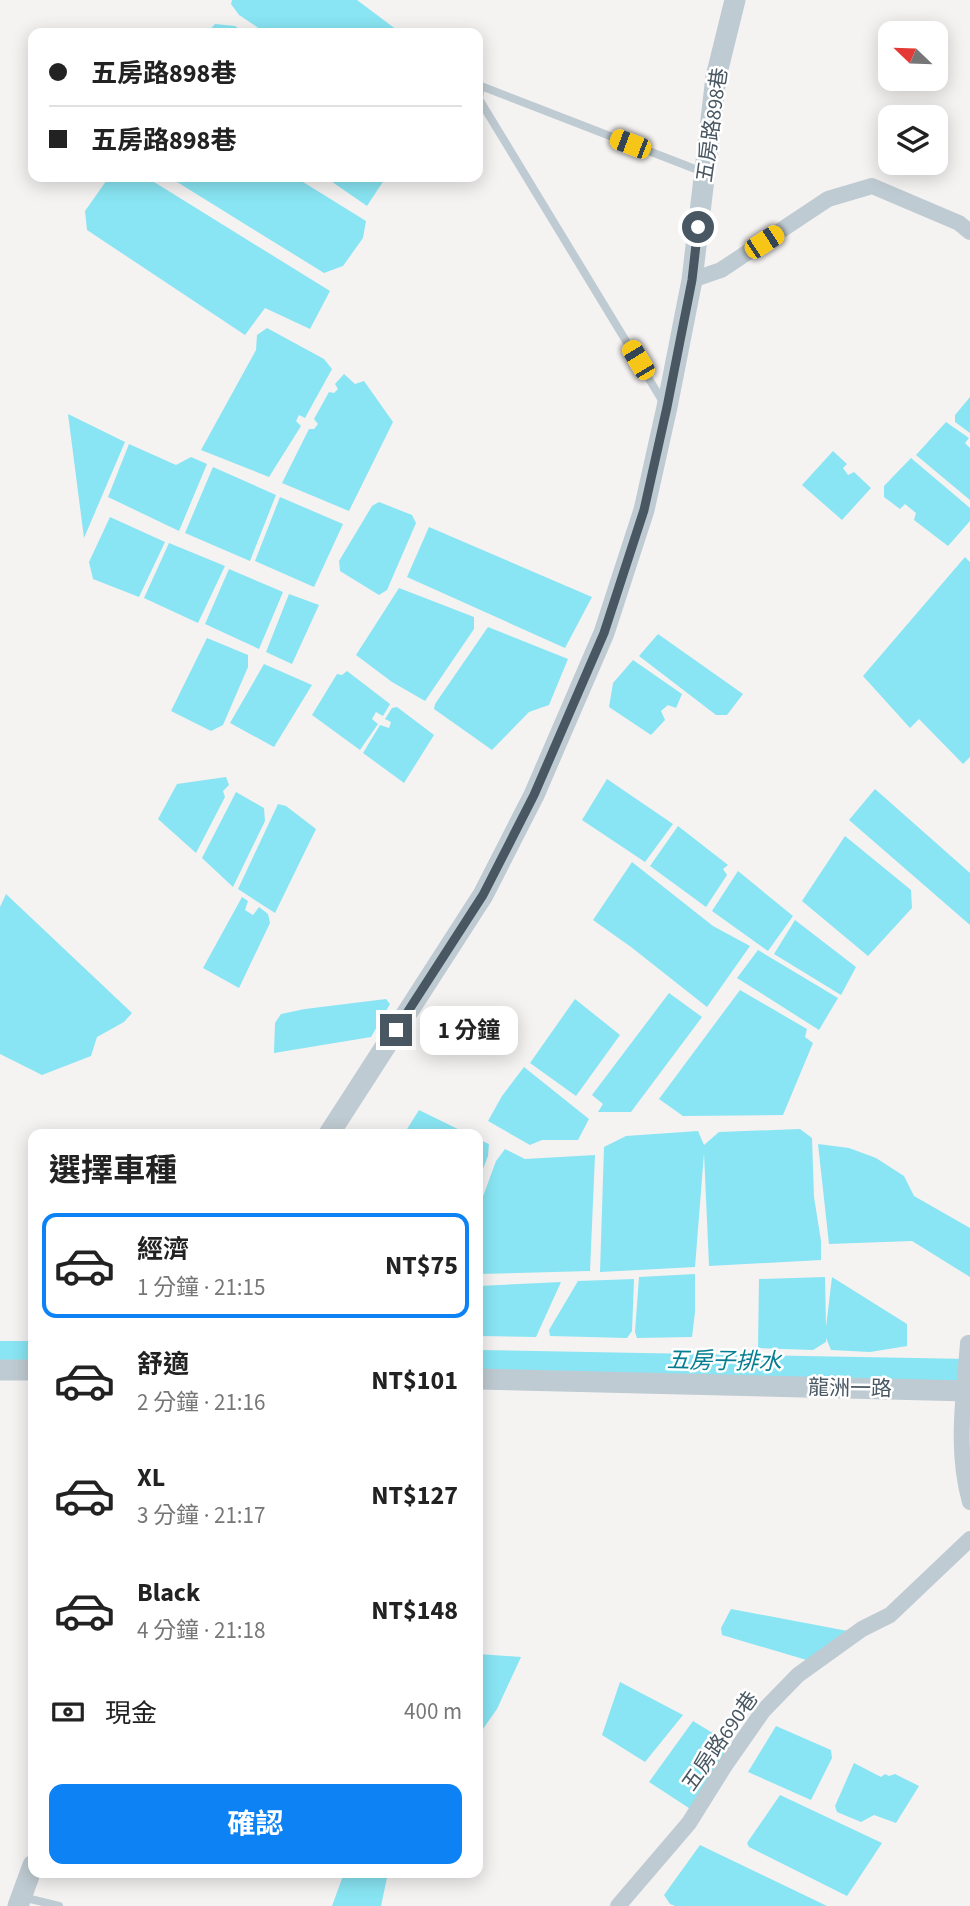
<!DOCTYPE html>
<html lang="zh-TW">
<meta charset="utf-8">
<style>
body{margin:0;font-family:"Source Sans 3","Noto Sans TC",sans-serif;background:#f6f6f6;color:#222;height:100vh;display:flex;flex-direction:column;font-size:26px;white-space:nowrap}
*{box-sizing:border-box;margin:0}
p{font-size:23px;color:#767676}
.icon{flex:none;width:38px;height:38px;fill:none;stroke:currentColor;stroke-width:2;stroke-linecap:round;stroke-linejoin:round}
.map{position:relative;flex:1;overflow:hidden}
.side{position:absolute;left:28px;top:1129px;width:455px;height:749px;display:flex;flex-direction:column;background:#fff;border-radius:14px;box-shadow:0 4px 18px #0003}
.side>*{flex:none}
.top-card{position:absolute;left:28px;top:28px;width:455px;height:154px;border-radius:14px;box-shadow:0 4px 18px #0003;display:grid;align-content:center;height:154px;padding:0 21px;background:#fff}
.needle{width:46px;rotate:293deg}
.tools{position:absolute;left:878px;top:21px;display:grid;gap:14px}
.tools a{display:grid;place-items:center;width:70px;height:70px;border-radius:14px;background:#fff;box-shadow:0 4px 18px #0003;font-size:35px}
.end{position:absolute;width:32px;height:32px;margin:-16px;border:9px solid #485762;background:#fff;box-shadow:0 0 0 4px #fff}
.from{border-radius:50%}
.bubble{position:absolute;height:49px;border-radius:14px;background:#fff;box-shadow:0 4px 18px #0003;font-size:23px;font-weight:700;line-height:49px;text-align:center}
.car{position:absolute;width:21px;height:42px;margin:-21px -10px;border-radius:9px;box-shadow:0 0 5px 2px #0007;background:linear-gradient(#f5c518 24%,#345 0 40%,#f5c518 0 76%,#345 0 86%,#f5c518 0)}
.top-card b{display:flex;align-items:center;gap:24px;height:66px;font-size:26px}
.top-card b+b{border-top:2px solid #e0e0e0}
.top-card i{width:18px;height:18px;background:#222}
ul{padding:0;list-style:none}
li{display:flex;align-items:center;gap:21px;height:105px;margin:0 14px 10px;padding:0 7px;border:4px solid transparent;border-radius:14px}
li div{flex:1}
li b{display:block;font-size:26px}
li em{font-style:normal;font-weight:700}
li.current{border-color:#0d82f4}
li>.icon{width:63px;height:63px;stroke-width:1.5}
h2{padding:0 21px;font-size:32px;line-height:84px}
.pay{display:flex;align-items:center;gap:18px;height:77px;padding:0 21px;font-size:26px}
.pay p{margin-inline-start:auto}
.action{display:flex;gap:14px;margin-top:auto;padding:14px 21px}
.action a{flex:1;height:80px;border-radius:14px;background:#0d82f4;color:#fff;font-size:28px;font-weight:700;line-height:80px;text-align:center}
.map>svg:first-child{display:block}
</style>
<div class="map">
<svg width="970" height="1906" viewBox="0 0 970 1906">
<rect width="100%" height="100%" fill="#f5f2f2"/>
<!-- water -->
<path fill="#89e5f3" d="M232 0H357L401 33H266L239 15 231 4Z
M215 24 235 26 245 33H207Z
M109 177H146L330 291 310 329 265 308 245 335 87 230 85 211Z
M169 177H295L366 221 363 238 343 266 324 273Z
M325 177H386L367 206Z
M267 328 324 359 332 369 305 418 299 415 296 421 301 426 269 477 201 450 256 350 257 335Z
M344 374 355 384 364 381 393 422 349 511 282 483 309 429H314L318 424 314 419 329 392 334 393 338 389 335 384Z
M970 397V433L955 422V415Z
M68 414 125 442 84 538Z
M946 422 969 438 965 443 970 448V500L916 455Z
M129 444 176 465 191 457 207 464 179 531 108 497Z
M833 451 847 464 843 468 848 475 854 472 871 488 842 520 802 485Z
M911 458 970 508V521L948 546 914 520 916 513 905 504 900 509 884 497V486Z
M213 467 276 495 250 561 185 533Z
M280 497 343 524 314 587 255 561Z
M379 502 412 515 416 523 387 590 379 595 340 571 339 561 372 506Z
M110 517 165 542 139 597 93 579 89 562Z
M429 527 592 597 565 648 407 577Z
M169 543 225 566 198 623 144 598Z
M965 557 970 562V757L963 764 919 719 910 728 863 676Z
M229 569 283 592 259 649 205 624Z
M399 588 474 617V629L425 701 392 682 356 655Z
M289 594 319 605 292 664 266 652Z
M488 627 568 659 549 705 529 712 492 750 434 709 435 704Z
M658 634 743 694 727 715H716L639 656Z
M207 638 248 655V667L223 725 211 731 171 711Z
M633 660 682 694 676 708 668 705 661 711 665 720 651 735 609 707 613 683Z
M264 664 312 685 274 747 230 723Z
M347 671 390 704 383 716 376 712 372 719 378 724 360 750 312 715 337 674 342 675Z
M397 707 434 735 404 783 363 753 380 725 389 728 391 722 385 719 392 708Z
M226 777 229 785 223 791 225 797 196 853 158 819 177 784Z
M607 779 673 824 645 862 582 820Z
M875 789 970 873V925L849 820Z
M236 792 264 808 265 821 233 887 202 858Z
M278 804 286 806 316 829 275 913 238 889Z
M678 826 728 865 723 869 727 875 706 907 650 866Z
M845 836 911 890 912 908 868 956 802 901Z
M632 862 713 926 750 946 707 1007 631 947 593 920Z
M738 871 793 916 768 951 712 911Z
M6 894 132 1013 124 1022 97 1037 91 1056 42 1075 0 1054V907Z
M242 897 248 901 245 910 253 915 259 907 268 914 270 923 239 988 203 968Z
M795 920 856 967 841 995 774 954Z
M758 950 838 998 819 1030 737 978Z
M740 990 807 1029 805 1037 813 1043 783 1115 683 1116 659 1099Z
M669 993 702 1017 631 1112H598L603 1104 592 1095Z
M386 999 390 1004 371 1037 274 1053 275 1023 281 1014 305 1009Z
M575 999 620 1035 576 1096 530 1063Z
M524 1067 589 1119 578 1140H542L530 1145 488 1121 502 1096Z
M419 1110 468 1134H404Z
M800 1129 812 1138 814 1197 821 1241V1260L709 1266 704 1153 695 1267 600 1272 604 1147 626 1136 698 1131 704 1145 719 1132Z
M478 1139 489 1144 488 1156 478 1182Z
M818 1144 849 1148 876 1158 904 1176 914 1196 970 1228V1277L912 1241 829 1244Z
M505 1149 525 1159 595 1155 590 1271 478 1274V1210L496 1161Z
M695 1274V1312L692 1337 637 1338 635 1332 639 1277Z
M825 1277 826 1327 832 1277 907 1324V1346L870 1352 831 1350 826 1338V1342L813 1350 758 1348 759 1279Z
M634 1279 632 1331 627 1338 550 1336 549 1330 578 1281Z
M561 1282 536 1337 478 1336V1286Z
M0 1341H33V1368L0 1367Z
M478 1350 970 1359V1385L478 1376Z
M731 1609 853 1632 810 1661 722 1635 721 1628Z
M478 1654 521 1657 497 1709 478 1736Z
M620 1682 683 1715 645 1762 602 1735Z
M693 1721 734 1746 692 1810 649 1782Z
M776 1726 831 1750 832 1758 811 1800 748 1772Z
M854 1763 881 1777 885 1774 889 1776 895 1774 919 1786 896 1823 874 1815 861 1822 837 1812 835 1806Z
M780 1795 882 1843 847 1896 749 1847 747 1843Z
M700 1845 827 1906H675L670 1904 664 1895Z
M344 1873H388L381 1906H332Z"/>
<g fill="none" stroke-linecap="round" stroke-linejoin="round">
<!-- service -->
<path stroke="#bfcbd2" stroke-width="8" d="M663 402 479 99 481 86 703 172
M22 1897 59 1906"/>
<!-- minor -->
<path stroke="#bfcbd2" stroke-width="16" d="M692 280 721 270 828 199 872 186 959 223 970 232
M970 1343H968C964 1397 955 1449 970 1502
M618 1906 689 1823 724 1767 763 1711 798 1675 862 1629 890 1615 970 1539"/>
<!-- tertiary -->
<path stroke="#bfcbd2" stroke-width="21" d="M329 1134 483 895 534 795 604 633 644 510 667 407 692 280 716 77 735 0
M0 1370H33
M478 1379 970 1391
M18 1906 33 1865"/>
</g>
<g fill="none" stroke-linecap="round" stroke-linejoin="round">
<!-- route -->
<path stroke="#485762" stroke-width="9" d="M396 1030 483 895 534 795 604 633 644 510 667 407 692 280 698 227"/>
</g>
<g text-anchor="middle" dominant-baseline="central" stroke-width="5" stroke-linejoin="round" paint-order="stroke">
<!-- street labels -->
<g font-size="21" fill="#485762" stroke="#fff">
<text transform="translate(712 125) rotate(-82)">五房路898巷</text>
<text transform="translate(850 1388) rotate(1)">龍洲一路</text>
<text transform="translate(720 1741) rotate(-55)">五房路690巷</text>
</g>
<!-- water labels -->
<g font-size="23" font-style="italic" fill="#057e91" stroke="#fff">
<text transform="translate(724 1361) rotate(1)">五房子排水</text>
</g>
</g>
</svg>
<div class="tools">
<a><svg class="needle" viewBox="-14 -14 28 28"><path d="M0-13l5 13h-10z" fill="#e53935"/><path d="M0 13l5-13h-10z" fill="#767676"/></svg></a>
<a><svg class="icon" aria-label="layers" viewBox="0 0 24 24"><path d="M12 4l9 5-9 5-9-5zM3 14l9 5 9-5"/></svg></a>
</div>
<i class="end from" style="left:698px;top:227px"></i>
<i class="end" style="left:396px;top:1030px"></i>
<div class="bubble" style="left:420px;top:1006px;width:98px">1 分鐘</div>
<i class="car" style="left:630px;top:144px;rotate:291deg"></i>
<i class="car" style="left:764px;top:242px;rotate:57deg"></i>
<i class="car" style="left:638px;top:360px;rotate:329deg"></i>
<div class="top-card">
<b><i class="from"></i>五房路898巷</b>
<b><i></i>五房路898巷</b>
</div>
<section class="side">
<h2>選擇車種</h2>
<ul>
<li class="current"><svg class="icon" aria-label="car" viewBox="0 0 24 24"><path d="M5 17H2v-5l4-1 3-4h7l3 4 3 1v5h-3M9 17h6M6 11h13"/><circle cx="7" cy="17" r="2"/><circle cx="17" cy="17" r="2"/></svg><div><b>經濟</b><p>1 分鐘 · 21:15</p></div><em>NT$75</em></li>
<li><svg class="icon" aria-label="car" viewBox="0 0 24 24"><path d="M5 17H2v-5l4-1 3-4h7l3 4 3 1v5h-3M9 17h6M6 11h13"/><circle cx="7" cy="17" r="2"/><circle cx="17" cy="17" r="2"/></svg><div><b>舒適</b><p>2 分鐘 · 21:16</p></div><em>NT$101</em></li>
<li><svg class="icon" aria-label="car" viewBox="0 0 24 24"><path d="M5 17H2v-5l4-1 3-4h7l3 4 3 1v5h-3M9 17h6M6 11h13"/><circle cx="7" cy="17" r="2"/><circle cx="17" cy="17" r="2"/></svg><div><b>XL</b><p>3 分鐘 · 21:17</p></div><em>NT$127</em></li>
<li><svg class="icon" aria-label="car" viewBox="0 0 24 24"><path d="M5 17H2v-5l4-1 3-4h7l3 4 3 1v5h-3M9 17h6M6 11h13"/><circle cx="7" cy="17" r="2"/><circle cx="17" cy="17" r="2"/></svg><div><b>Black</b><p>4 分鐘 · 21:18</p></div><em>NT$148</em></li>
</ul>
<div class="pay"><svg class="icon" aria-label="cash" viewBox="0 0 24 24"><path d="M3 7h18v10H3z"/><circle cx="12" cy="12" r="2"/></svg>現金<p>400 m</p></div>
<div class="action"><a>確認</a></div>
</section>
</div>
